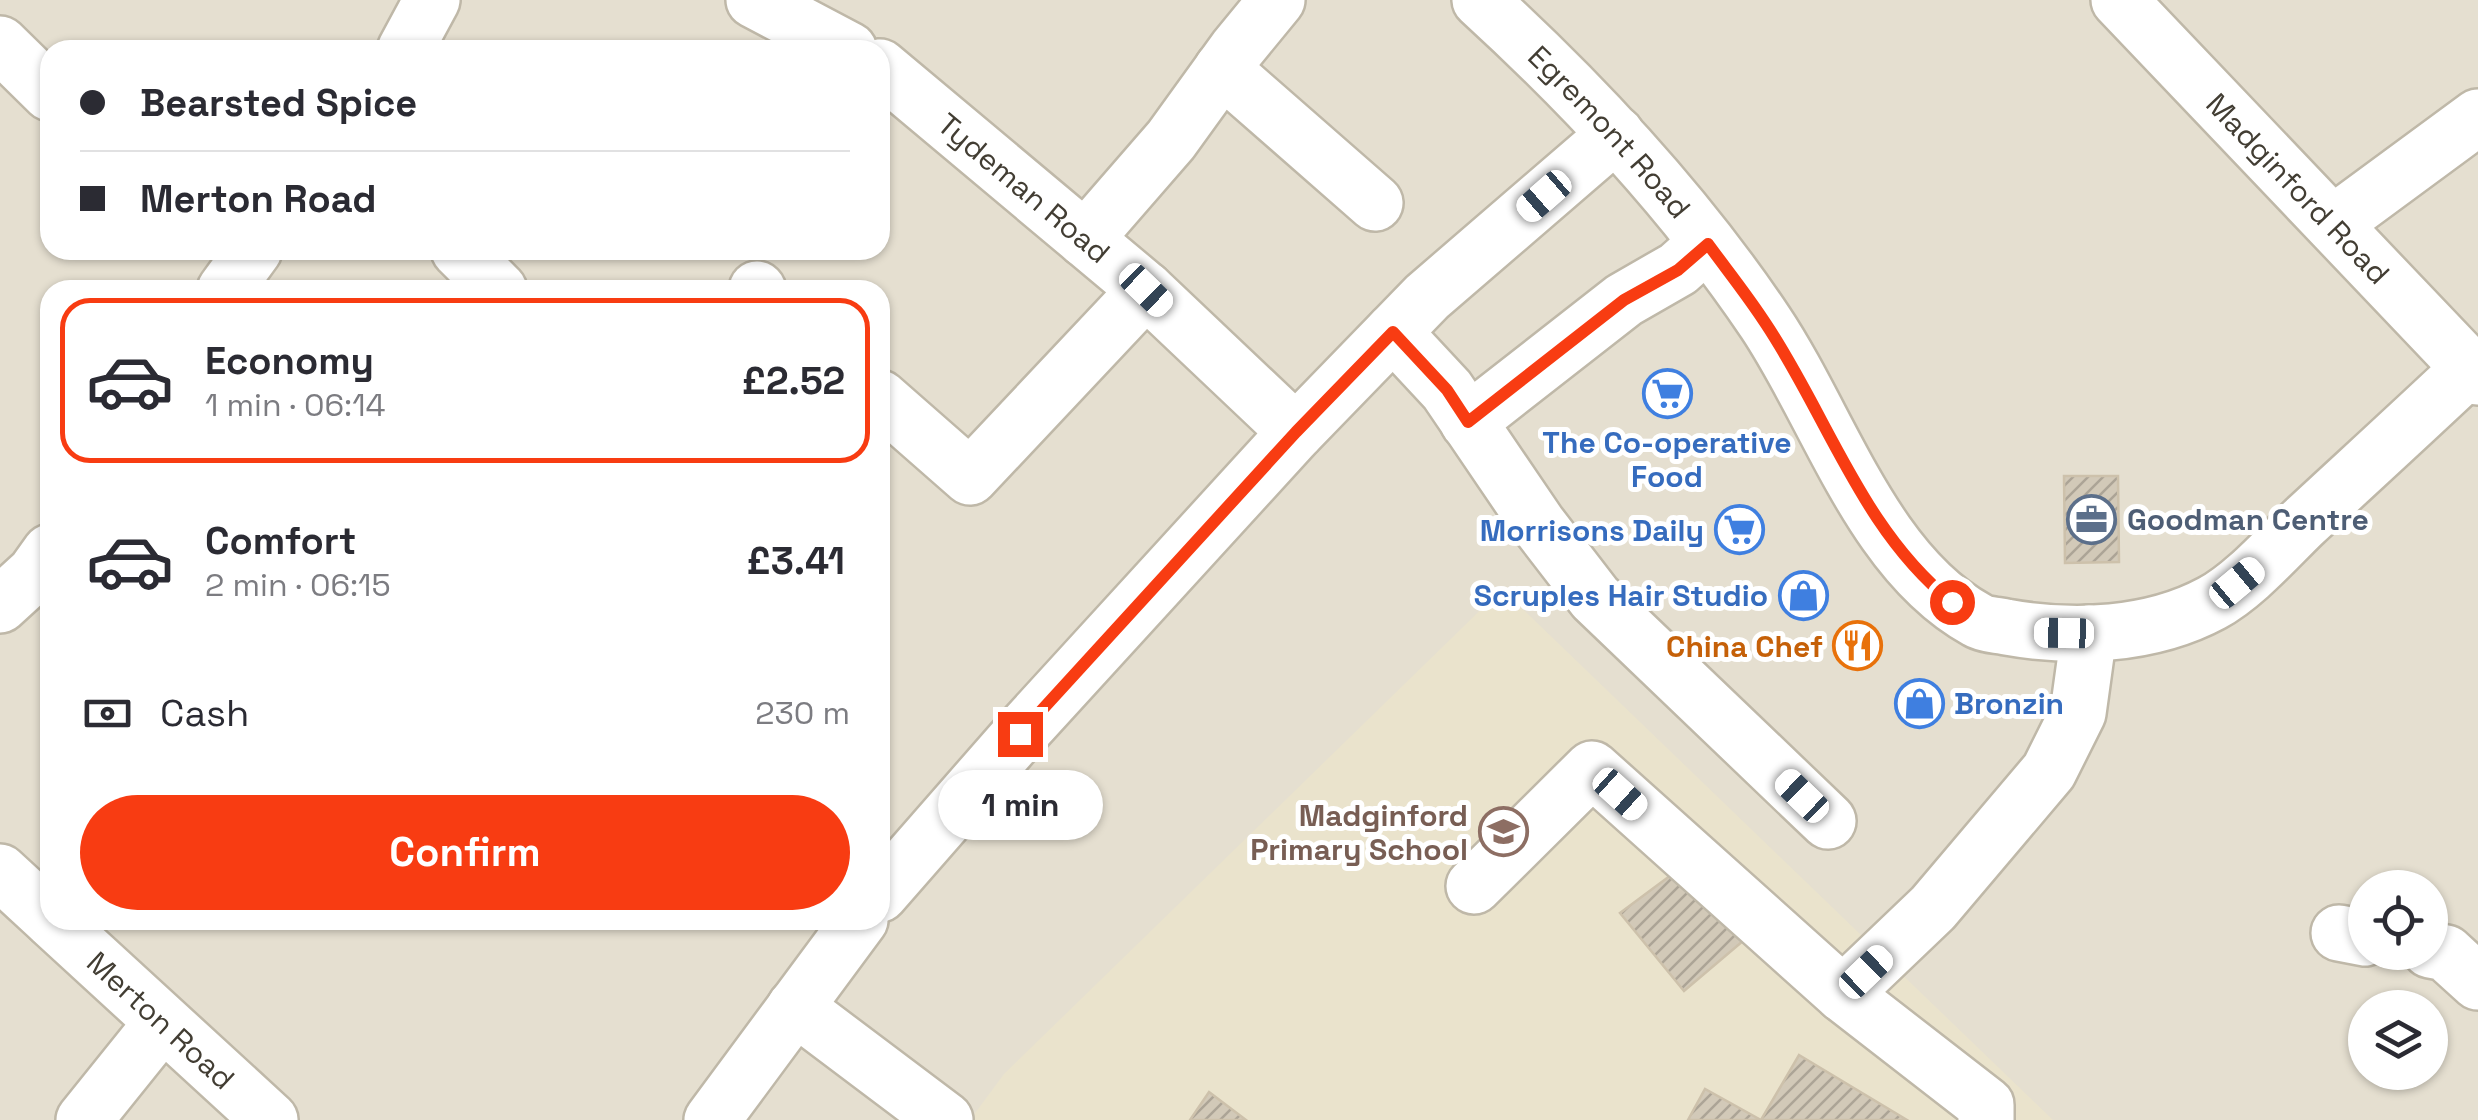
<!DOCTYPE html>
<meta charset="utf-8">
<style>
body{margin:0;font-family:"Space Grotesk",sans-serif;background:#f7f7f7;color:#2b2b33;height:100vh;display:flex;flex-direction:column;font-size:38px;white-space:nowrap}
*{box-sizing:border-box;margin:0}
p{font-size:32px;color:#7c7c81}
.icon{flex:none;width:55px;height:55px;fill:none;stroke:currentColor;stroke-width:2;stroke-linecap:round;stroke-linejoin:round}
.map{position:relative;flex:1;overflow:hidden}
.panel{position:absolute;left:40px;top:280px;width:850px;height:650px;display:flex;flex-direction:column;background:#fff;border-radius:30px;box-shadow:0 2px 8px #0004}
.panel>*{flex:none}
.banner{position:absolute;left:40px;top:40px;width:850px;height:220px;border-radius:30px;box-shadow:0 2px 8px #0004;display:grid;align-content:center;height:220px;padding:0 40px;background:#fff}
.buttons{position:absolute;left:2348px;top:870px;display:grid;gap:20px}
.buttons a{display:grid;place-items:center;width:100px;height:100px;border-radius:50%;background:#fff;box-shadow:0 2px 8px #0004;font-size:50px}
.end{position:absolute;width:45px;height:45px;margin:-22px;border:12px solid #f83c12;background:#fff;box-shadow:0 0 0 5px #fff}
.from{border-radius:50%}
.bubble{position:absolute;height:70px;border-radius:35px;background:#fff;box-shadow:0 2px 8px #0004;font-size:32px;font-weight:600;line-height:70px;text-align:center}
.car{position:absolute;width:30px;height:60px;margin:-30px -15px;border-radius:12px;box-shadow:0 0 8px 2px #0007;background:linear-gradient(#fff 24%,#345 0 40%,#fff 0 76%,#345 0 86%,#fff 0)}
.banner b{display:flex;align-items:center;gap:35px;height:95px;font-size:38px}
.banner b+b{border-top:2px solid #e1e1e2}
.banner i{width:25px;height:25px;background:#2b2b33}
ul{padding:18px 0 0;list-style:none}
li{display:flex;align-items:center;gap:30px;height:165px;margin:0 20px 15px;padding:0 20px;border:5px solid transparent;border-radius:30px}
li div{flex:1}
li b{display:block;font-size:38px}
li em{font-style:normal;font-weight:600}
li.current{border-color:#f83c12}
li>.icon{width:90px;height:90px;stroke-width:1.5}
.pay{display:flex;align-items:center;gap:25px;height:110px;padding:0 40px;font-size:38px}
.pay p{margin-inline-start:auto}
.action{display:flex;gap:20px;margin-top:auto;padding:20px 40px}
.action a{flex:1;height:115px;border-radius:60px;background:#f83c12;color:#fff;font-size:40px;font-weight:600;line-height:115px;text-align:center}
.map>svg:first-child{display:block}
</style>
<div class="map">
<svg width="2478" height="1120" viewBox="0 0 2478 1120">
<defs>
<pattern id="building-hatch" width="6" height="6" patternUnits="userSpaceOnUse" patternTransform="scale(2.5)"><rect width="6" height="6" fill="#d2c9b8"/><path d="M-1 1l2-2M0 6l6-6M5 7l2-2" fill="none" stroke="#aca496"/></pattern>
</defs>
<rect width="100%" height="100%" fill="#f1ede2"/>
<!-- residential -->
<path fill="#e5dfd0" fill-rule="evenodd" d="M0 0H2478V1120H0ZM50 50H880V250H50ZM50 290H880V920H50ZM2365 888H2430V952H2365ZM2365 1008H2430V1072H2365Z"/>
<!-- education -->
<path fill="#eae3cc" d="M1502 589 2053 1120H970L1004 1074Z"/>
<!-- building -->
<path fill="url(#building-hatch)" stroke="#cdc1ab" stroke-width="2.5" d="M2064 476H2118L2119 562 2065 563Z
M1694 858 1750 935 1684 991 1620 913Z
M1799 1055 1907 1120H1688L1705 1089 1761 1120Z
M1209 1092 1246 1120H1190Z"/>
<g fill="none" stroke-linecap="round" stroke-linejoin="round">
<defs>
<g id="minor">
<path d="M754 0 849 50"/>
<path id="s1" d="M1480 0C1586 97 1685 203 1765 322 1829 417 1872 562 1977 620 1985 625 1997 625 2006 627 2073 639 2151 636 2212 603 2244 586 2277 548 2303 523 2358 472 2414 421 2469 369"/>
<path id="s2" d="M2119 0 2478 377"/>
<path d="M0 44 50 93"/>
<path d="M405 50 432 0"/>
<path id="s3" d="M880 67 1146 290 1296 432"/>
<path d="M1222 69 1375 203"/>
<path d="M2334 223 2478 117"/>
<path d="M1085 239 1171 140 1236 50 1277 0"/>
<path d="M459 250 499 290"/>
<path d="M757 289 758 290"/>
<path d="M225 290 254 250"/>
<path d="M1393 332 1447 390 1538 524 1595 598 1828 821"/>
<path d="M880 398 970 477 1146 290"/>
<path d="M1468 422 1624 300 1678 269 1707 243"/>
<path d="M0 605 35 573 50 552"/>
<path d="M0 872 50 918"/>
<path d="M1474 886 1592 769 1843 994 1933 908 2049 771 2078 713 2089 633"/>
<path d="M880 894 1020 734 1296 432 1427 297 1616 134"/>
<path id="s4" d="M52 920 270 1120"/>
<path d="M2339 933 2365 938"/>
<path d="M2430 950 2446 953 2478 982"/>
<path d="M1843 994 1986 1105V1120"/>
<path d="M795 1007 945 1120"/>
<path d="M84 1120 162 1023"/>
<path d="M712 1120 860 920"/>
</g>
</defs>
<!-- minor casing -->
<use href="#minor" stroke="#bfb8a8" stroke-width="60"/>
<!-- minor -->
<use href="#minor" stroke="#fff" stroke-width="55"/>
</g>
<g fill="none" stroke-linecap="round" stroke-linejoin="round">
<!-- route -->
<path stroke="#f83c12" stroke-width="12" d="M1020 734 1296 432 1393 332 1447 390 1468 422 1624 300 1678 270 1708 244C1727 270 1748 296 1766 324 1828 417 1862 530 1952 602"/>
</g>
<!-- icons -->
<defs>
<symbol id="supermarket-ring" viewBox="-11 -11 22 22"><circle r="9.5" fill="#fff" stroke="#3f7fe0" stroke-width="1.5"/><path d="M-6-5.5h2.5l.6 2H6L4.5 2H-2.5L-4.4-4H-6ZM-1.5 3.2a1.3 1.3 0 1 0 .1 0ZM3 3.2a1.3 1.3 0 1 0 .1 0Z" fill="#3f7fe0"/></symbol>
<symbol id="office-ring" viewBox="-11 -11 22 22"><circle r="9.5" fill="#fff" stroke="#5c6f8a" stroke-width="1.5"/><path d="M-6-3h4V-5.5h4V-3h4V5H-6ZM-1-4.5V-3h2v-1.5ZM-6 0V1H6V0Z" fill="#5c6f8a"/></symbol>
<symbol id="shop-ring" viewBox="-11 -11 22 22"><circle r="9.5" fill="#fff" stroke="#3f7fe0" stroke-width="1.5"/><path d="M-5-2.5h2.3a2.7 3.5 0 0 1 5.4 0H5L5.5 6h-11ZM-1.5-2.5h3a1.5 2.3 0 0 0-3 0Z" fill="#3f7fe0"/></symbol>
<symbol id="restaurant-ring" viewBox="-11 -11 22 22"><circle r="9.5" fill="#fff" stroke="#e8710a" stroke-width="1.5"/><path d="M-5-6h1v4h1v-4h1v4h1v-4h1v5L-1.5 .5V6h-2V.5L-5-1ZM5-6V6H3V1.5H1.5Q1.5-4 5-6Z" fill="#e8710a"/></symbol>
<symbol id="school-ring" viewBox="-11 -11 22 22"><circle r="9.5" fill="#fff" stroke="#8d6e63" stroke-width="1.5"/><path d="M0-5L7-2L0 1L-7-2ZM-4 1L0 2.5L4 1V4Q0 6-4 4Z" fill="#8d6e63"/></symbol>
</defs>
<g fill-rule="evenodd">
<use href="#supermarket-ring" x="1640" y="366" width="55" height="55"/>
<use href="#office-ring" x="2064" y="492" width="55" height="55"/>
<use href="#supermarket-ring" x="1712" y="502" width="55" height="55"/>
<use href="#shop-ring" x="1776" y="568" width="55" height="55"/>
<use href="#restaurant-ring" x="1830" y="618" width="55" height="55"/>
<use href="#shop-ring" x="1892" y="676" width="55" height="55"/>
<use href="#school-ring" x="1476" y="804" width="55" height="55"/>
</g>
<g text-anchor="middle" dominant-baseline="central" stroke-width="10" stroke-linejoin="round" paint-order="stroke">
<!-- street labels -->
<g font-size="30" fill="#423d33" stroke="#fff">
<text stroke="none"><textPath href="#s1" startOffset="185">Egremont Road</textPath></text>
<text stroke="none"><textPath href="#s3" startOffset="188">Tydeman Road</textPath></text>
<text stroke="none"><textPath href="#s2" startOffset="260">Madginford Road</textPath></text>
<text stroke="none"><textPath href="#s4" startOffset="148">Merton Road</textPath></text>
</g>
<!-- shop labels -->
<g font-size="30" font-weight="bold" fill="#366cbe" stroke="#fff" text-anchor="end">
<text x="1667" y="442" text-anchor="middle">The Co-operative<tspan x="1667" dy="34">Food</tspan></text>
<text x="1704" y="530">Morrisons Daily</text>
<text x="1768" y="595">Scruples Hair Studio</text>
<text x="1954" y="703" text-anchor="start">Bronzin</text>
</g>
<!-- service labels -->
<g font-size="30" font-weight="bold" fill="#4e5e75" stroke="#fff" text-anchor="start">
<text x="2127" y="519">Goodman Centre</text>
</g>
<!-- food labels -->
<g font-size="30" font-weight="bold" fill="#c56008" stroke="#fff" text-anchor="end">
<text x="1823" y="646">China Chef</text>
</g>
<!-- education labels -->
<g font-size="30" font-weight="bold" fill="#785e54" stroke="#fff" text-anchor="end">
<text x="1468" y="815">Madginford<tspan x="1468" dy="34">Primary School</tspan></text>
</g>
</g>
</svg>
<div class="buttons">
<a><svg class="icon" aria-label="locate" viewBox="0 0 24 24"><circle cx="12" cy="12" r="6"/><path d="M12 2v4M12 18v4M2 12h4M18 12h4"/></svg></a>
<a><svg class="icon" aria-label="layers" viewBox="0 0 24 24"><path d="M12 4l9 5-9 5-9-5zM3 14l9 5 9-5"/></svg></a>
</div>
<i class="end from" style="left:1952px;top:602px"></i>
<i class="end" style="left:1020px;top:734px"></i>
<div class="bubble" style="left:938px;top:770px;width:165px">1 min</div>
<i class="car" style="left:1544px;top:196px;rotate:229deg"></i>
<i class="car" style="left:1146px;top:290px;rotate:134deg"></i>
<i class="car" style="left:2237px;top:583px;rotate:50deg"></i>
<i class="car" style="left:2064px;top:633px;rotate:271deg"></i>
<i class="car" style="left:1620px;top:794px;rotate:132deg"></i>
<i class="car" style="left:1802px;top:796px;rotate:314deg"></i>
<i class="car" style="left:1866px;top:972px;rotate:46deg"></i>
<div class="banner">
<b><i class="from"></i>Bearsted Spice</b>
<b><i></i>Merton Road</b>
</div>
<section class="panel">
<ul>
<li class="current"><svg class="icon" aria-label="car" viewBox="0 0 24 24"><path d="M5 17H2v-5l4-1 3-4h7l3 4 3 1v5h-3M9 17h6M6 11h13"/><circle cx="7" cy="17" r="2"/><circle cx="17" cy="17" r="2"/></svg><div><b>Economy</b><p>1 min · 06:14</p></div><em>£2.52</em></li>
<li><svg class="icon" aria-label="car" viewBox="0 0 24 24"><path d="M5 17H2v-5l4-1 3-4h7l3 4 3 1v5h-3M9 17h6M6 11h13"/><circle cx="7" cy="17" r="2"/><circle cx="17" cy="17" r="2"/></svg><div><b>Comfort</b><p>2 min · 06:15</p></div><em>£3.41</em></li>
</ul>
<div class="pay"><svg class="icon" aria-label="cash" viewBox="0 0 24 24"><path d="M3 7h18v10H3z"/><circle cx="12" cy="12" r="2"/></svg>Cash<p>230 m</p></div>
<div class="action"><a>Confirm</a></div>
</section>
</div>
